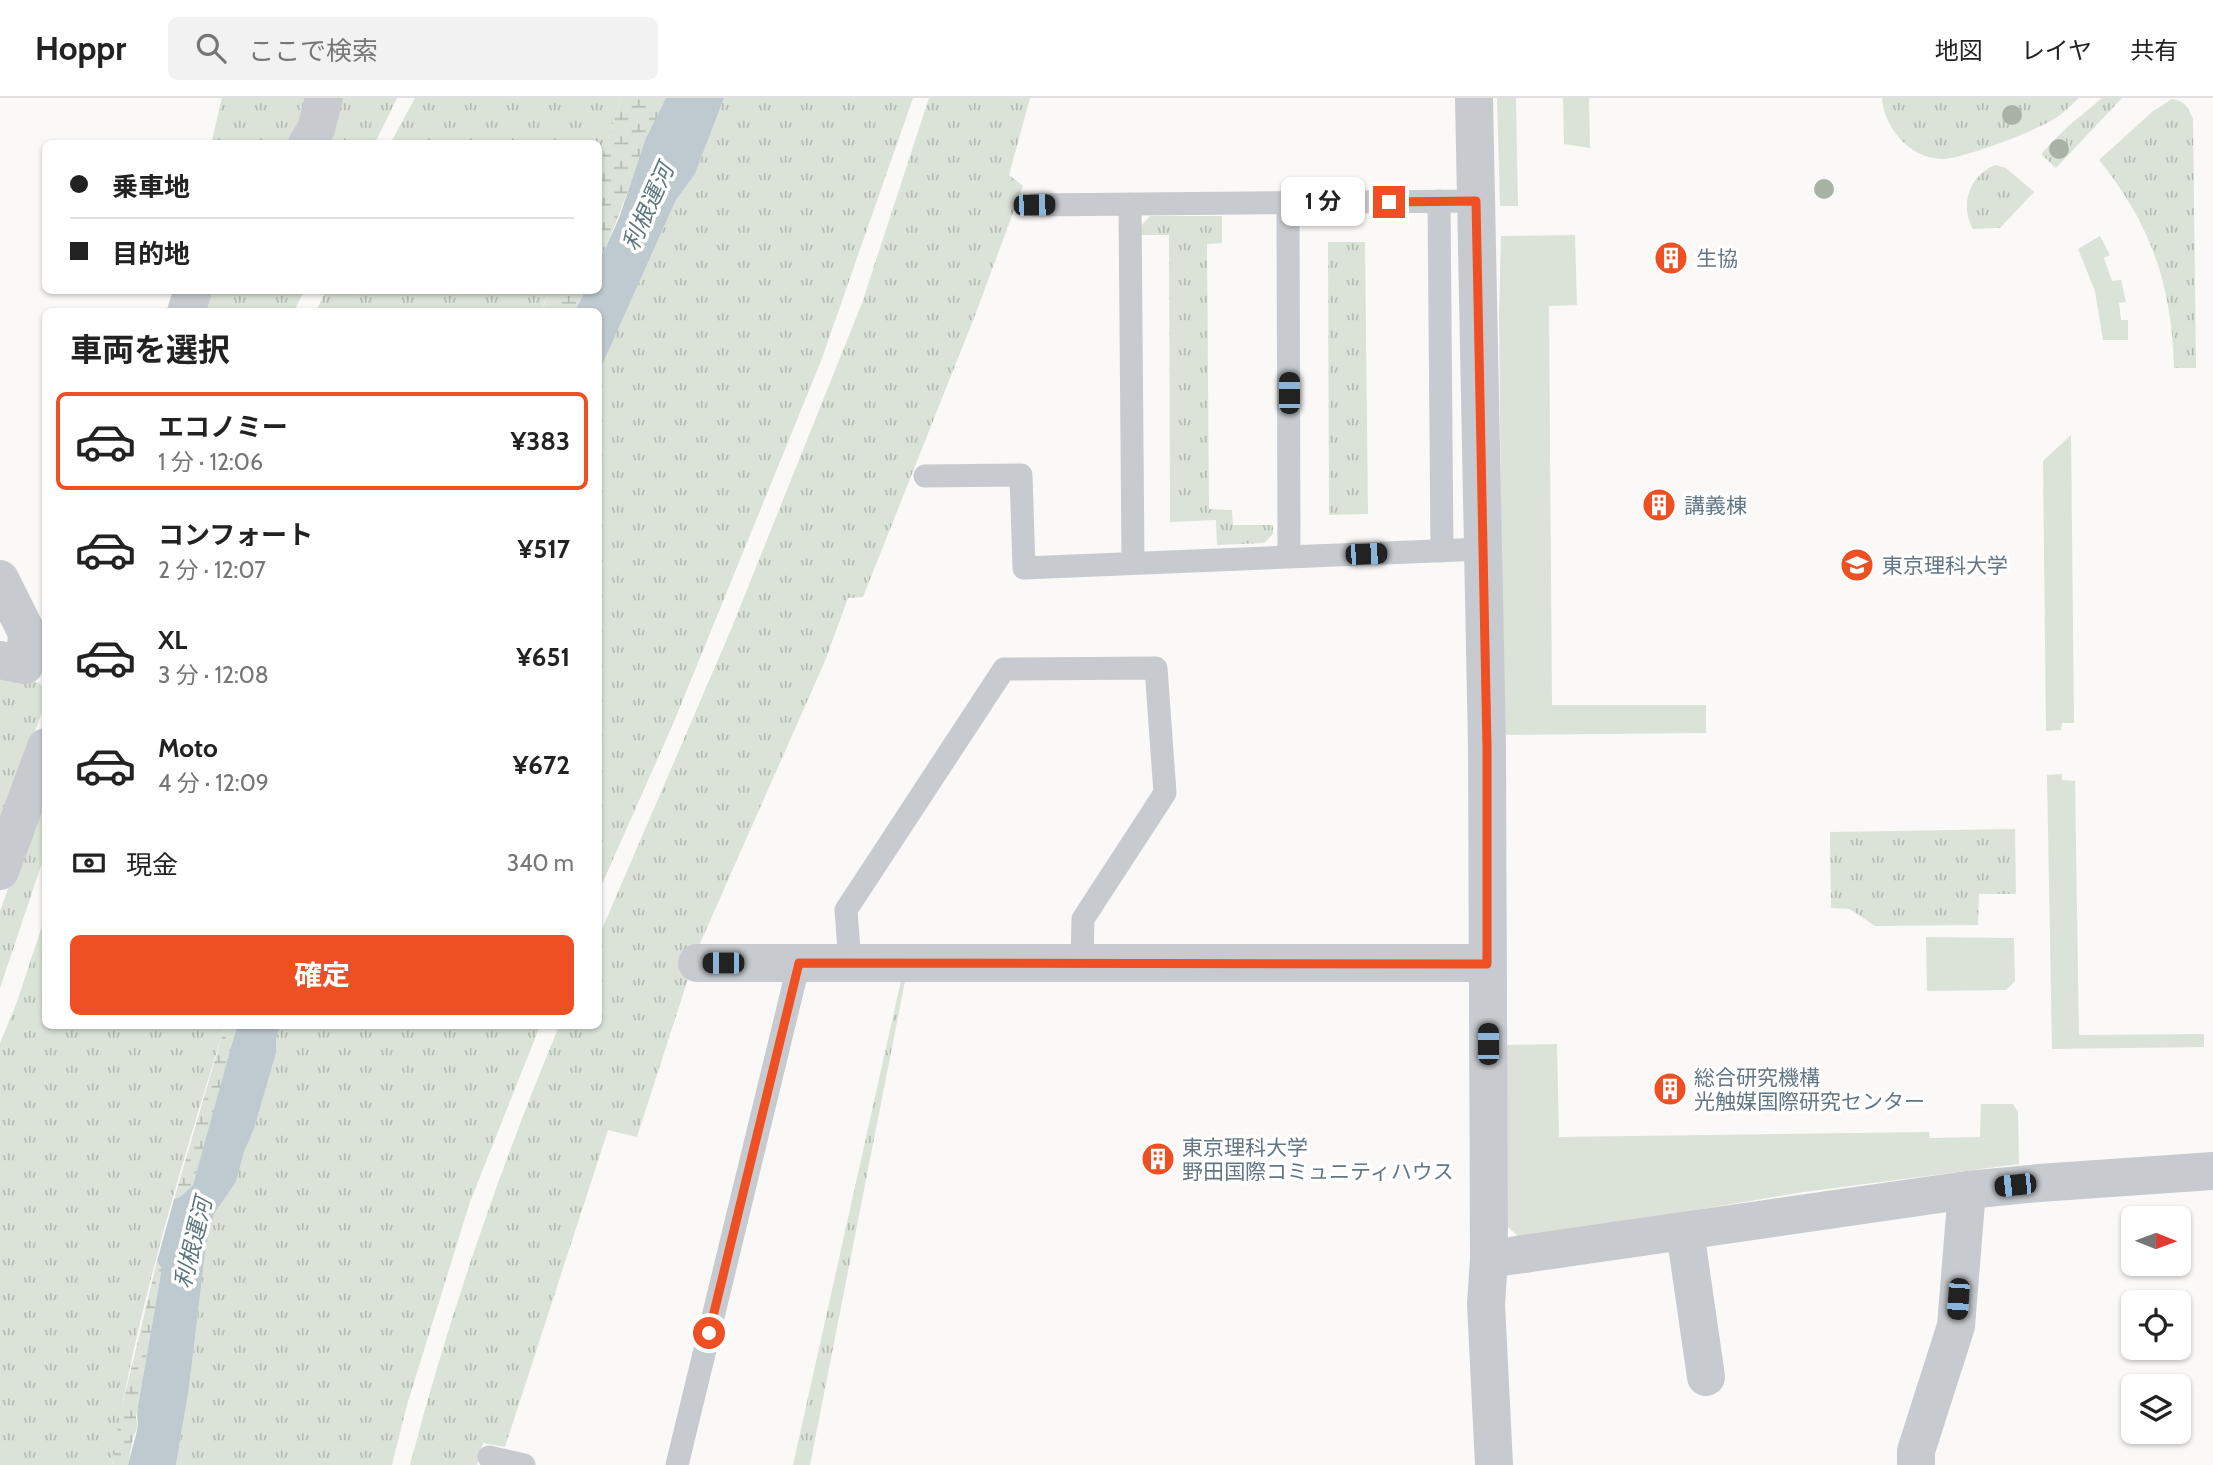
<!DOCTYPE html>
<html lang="ja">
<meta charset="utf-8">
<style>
body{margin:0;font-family:Cabin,"Noto Sans JP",sans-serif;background:#f2f2f2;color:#222;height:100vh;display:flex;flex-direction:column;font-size:26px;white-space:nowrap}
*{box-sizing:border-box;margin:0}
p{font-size:23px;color:#767676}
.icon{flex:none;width:38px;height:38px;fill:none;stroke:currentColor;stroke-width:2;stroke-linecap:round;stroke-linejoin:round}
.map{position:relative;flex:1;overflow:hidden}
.panel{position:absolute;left:42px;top:210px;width:560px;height:721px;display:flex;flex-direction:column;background:#fff;border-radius:10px;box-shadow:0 2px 5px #0004}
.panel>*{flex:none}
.banner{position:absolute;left:42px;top:42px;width:560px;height:154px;border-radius:10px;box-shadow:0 2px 5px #0004;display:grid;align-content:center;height:154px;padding:0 28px;background:#fff}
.needle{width:46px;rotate:91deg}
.fabs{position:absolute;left:2121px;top:1108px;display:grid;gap:14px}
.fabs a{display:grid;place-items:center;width:70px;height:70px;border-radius:10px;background:#fff;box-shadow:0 2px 5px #0004;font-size:35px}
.end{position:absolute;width:32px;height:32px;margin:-16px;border:9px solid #ee5023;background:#fff;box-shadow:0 0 0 4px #fff}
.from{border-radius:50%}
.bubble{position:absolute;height:49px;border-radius:10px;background:#fff;box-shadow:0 2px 5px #0004;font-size:23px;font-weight:700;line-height:49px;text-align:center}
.car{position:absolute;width:21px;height:42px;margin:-21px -10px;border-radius:9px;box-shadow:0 0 5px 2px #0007;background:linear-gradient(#222 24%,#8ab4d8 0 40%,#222 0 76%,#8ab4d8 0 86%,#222 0)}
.banner b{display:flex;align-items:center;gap:24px;height:66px;font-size:26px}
.banner b+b{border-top:2px solid #e0e0e0}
.banner i{width:18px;height:18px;background:#222}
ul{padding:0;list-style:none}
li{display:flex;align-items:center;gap:21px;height:98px;margin:0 14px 10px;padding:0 14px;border:4px solid transparent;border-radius:10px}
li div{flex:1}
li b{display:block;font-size:26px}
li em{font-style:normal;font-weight:700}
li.active{border-color:#ee5023}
li>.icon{width:63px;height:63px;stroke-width:1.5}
h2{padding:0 28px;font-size:32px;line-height:84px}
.pay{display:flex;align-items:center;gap:18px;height:77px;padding:0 28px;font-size:26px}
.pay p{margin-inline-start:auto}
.cta{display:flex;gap:14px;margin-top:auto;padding:14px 28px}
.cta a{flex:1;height:80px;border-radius:10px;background:#ee5023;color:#fff;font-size:28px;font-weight:700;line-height:80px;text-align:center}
header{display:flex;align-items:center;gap:42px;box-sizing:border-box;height:98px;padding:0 35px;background:#fff;border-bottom:2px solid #e0e0e0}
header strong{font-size:33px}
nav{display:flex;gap:38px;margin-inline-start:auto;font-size:24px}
.search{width:490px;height:63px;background:#f2f2f2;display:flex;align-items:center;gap:18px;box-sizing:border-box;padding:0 24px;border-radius:10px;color:#767676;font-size:26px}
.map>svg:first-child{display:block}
</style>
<header>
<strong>Hoppr</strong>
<div class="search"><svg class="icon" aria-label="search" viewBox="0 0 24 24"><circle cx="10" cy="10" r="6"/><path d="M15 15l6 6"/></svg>ここで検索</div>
<nav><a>地図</a><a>レイヤ</a><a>共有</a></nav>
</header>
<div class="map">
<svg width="2213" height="1367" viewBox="0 0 2213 1367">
<defs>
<pattern id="grass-tufts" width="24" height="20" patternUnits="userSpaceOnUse" patternTransform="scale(1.75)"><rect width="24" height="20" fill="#dbe2d8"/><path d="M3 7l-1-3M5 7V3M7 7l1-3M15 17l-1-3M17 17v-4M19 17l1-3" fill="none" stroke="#b5bcb5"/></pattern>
<pattern id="wetland-marsh" width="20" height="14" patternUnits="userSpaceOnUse" patternTransform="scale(1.75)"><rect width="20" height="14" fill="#dbe2d8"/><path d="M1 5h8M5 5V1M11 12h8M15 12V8" fill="none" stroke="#b5bcb5"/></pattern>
</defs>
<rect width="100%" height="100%" fill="#faf9f7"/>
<!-- grass -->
<path fill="url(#grass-tufts)" d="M222 0H308L290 45 211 46Z
M337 0H397L375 45 324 46Z
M415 0H621L599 70 598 46H390Z
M724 0H913L821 263 673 626 599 793V274L676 102 695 76Z
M929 0H1030L1009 77 1023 88 974 220 863 499 848 500 825 563 698 850 637 1039 608 1032 505 1349 483 1345 477 1367H410C449 1217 500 1071 559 928H598L599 838 730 534 862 205Z
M1882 0H2079C2071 7 2063 16 2054 21 2035 33 1963 61 1941 61 1910 60 1884 30 1882 0Z
M2102 0H2122L2056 70 2041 56 2066 30Z
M2172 1C2185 3 2188 9 2193 21L2196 270H2174C2172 187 2151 126 2099 62L2152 14Z
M1996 67 2006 70 2034 94 2000 130 1973 131C1959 107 1970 76 1996 67Z
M1150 118H1222V145L1207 146 1209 411 1232 412 1233 427H1273V436L1264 445 1217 447 1216 422 1170 424 1169 137H1140V129Z
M1328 144H1365L1368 416 1329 417Z
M209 193H304L294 213 202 214Z
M326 193V192L550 193 541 213H316Z
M0 577 40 585 46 595 45 606 0 730Z
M45 687V756L0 890V813Z
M2015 731 2016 796H1979L1978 827 1875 828 1850 811 1831 810 1830 734Z
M45 819 46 928H225C180 1071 135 1218 112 1367H0V945L17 904Z
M902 878H906L810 1367H793Z
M280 928H540L470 1104 407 1307 392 1367H176L189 1290 206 1147 214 1116 236 1084 244 1054 254 1031 276 955V941Z"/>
<!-- wetland -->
<path fill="url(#wetland-marsh)" d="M621 0H666C640 53 624 110 599 164V70Z
M550 193H585L575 213 541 214Z
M225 928H237L235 931 234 946 193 1087 180 1099 174 1101Z
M157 1163 162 1169 161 1175 138 1308 136 1320 138 1328 133 1340 128 1367H112L119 1321Z"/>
<!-- garden -->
<path fill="#dbe2d8" d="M1497 0H1516L1518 108H1500Z
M1563 0H1589L1590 50 1564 46Z
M1575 137 1577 207 1549 208 1552 607H1706V635L1503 637 1499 215 1501 138Z
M2100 138 2110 157 2104 160 2112 183 2121 182 2126 204 2119 205 2121 222H2128V242H2103L2095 193 2078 151Z
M2071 337 2074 625H2062L2061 632 2046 633 2043 363Z
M2062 676V682L2075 683 2079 937 2204 936V949L2052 951 2047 677Z
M1926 839 2014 840 2015 883 2006 892 1927 893Z
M1557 946 1559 1039 1929 1034 1930 1040 1980 1039 1981 1006H2013L2018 1014 2019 1066 1804 1094 1521 1141 1507 1128 1506 947Z"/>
<!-- water -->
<path fill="#becacf" d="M666 0H724L695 76 676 102 599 274 598 214 575 213 585 193 598 192 599 164 619 120 646 40Z
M237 928H280L276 941V955L254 1031 244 1054 236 1084 214 1116 206 1147 189 1290 176 1367H128C130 1358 138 1332 138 1326 137 1319 137 1315 138 1308L161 1175V1169L157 1163 174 1101 180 1099 193 1087Z"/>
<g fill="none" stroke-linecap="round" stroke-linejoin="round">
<!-- lane -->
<path stroke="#c7cbcf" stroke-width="23" d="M1439 103 1442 453
M1288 105 1289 459
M1130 106 1133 465
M1034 107 1476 103
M925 378 1021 377 1024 470 1483 451
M850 866 846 812 1004 571 1156 570 1165 695 1083 821 1082 865
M489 1359 524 1367
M677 1367 799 865"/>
<!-- street -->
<path stroke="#c7cbcf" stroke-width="38" d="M1474 0 1487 649 1489 1161 1486 1206 1494 1367
M307 46 316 31 324 0
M186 214 193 192
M0 481 27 535 25 567 0 562
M0 773 46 649
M697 865H1487
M1685 1133 1706 1279
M1489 1161 1967 1092 2039 1085 2213 1073
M1916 1367V1353L1956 1228 1967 1092"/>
</g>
<!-- trees -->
<g fill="#a9b3a5">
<circle cx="2012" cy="17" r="10"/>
<circle cx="2059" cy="51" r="10"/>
<circle cx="1824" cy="91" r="10"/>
</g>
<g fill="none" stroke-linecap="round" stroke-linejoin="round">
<!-- route -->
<path stroke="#ee5023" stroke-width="9" d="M709 1235 799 865 1487 866V649L1476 103 1389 104"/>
</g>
<!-- icons -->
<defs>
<symbol id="building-disc" viewBox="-11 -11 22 22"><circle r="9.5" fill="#ee5023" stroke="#fff"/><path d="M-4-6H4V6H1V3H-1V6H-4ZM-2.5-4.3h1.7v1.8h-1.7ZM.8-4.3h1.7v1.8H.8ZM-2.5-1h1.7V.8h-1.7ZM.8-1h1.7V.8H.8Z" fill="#fff"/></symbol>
<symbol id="university-disc" viewBox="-11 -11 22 22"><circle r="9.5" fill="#ee5023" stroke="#fff"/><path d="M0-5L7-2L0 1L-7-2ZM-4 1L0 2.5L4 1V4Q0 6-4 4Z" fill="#fff"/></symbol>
</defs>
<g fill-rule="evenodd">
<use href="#building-disc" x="1652" y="141" width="38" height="38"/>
<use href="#building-disc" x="1640" y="388" width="38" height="38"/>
<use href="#university-disc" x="1838" y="448" width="38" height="38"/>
<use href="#building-disc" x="1651" y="972" width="38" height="38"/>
<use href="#building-disc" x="1139" y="1042" width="38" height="38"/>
</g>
<g text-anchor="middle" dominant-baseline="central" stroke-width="7" stroke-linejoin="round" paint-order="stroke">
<!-- poi labels -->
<g font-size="21" fill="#637684" stroke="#fff" text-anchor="start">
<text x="1696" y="160">生協</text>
<text x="1684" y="407">講義棟</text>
<text x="1882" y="467">東京理科大学</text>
<text x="1694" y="979">総合研究機構<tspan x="1694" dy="24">光触媒国際研究センター</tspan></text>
<text x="1182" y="1049">東京理科大学<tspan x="1182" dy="24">野田国際コミュニティハウス</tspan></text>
</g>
<!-- water labels -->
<g font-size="23" font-style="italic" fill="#5e757d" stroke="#fff">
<text transform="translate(648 109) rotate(-66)">利根運河</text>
<text transform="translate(193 1145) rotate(-76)">利根運河</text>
</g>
</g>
</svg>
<div class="fabs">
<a><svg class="needle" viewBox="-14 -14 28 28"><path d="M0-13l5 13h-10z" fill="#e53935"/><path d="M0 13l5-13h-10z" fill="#767676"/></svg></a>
<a><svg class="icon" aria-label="locate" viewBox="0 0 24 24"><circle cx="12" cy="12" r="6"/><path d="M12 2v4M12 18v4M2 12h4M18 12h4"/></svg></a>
<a><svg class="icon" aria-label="layers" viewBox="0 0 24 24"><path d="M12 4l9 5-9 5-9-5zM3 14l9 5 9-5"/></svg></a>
</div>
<i class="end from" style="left:709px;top:1235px"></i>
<i class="end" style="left:1389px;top:104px"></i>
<div class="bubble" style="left:1281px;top:79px;width:84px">1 分</div>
<i class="car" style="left:1034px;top:107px;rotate:89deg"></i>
<i class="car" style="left:1289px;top:295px;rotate:0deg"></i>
<i class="car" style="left:1366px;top:456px;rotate:88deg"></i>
<i class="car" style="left:723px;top:865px;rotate:270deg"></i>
<i class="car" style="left:1488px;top:946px;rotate:0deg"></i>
<i class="car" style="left:2015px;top:1087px;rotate:264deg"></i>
<i class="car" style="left:1958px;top:1201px;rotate:184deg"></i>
<div class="banner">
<b><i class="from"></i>乗車地</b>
<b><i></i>目的地</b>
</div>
<section class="panel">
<h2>車両を選択</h2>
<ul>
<li class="active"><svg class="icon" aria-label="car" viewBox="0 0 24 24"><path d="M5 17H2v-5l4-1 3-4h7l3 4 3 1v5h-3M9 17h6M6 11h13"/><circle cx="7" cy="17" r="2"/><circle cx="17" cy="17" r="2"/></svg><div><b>エコノミー</b><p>1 分 · 12:06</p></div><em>¥383</em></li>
<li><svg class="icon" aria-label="car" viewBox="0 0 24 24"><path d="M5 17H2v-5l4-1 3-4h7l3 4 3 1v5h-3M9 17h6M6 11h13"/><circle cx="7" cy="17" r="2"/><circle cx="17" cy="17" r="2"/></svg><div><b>コンフォート</b><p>2 分 · 12:07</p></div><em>¥517</em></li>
<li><svg class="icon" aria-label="car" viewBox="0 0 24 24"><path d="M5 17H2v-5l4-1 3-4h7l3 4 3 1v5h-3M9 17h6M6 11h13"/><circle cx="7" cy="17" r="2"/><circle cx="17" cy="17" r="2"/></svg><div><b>XL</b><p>3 分 · 12:08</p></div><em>¥651</em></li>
<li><svg class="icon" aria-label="car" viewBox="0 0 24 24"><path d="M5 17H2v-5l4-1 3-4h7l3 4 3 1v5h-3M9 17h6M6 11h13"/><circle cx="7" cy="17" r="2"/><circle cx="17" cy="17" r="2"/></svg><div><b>Moto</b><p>4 分 · 12:09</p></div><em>¥672</em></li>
</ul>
<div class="pay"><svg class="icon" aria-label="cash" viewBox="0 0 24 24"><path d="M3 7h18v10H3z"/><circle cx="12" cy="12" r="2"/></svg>現金<p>340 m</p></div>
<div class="cta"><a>確定</a></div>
</section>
</div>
